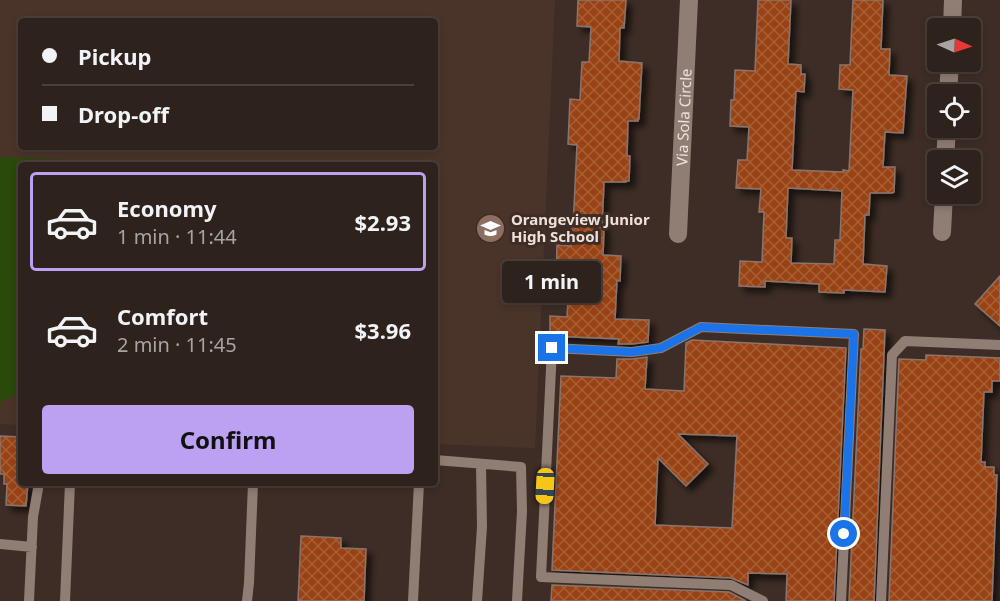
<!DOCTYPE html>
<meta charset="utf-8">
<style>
body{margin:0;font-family:"Noto Sans",sans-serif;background:#362a25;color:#f1f3f6;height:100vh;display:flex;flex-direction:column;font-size:22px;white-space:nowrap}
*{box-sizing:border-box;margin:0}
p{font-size:20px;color:#a7a4a3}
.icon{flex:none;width:33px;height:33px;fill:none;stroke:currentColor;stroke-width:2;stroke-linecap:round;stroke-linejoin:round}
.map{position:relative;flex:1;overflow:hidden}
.drawer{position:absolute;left:18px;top:162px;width:420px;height:324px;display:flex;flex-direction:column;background:#2e221c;border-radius:6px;box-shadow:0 3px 9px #0003,0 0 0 2px #493f3b}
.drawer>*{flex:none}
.hud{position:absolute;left:18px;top:18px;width:420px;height:132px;border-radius:6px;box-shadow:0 3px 9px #0003,0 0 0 2px #493f3b;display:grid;align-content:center;height:132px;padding:0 24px;background:#2e221c}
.needle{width:39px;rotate:93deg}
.buttons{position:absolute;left:927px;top:18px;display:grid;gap:12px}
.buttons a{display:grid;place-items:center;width:54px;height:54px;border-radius:6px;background:#2e221c;box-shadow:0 3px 9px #0003,0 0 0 2px #493f3b;font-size:30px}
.end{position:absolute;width:27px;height:27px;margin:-14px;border:8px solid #1a73e8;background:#fff;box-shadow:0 0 0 3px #fff}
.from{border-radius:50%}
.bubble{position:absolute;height:42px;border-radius:6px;background:#2e221c;box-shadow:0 3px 9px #0003,0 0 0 2px #493f3b;font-size:20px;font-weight:700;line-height:42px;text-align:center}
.car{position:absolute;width:18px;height:36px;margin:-18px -9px;border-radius:8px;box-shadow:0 0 4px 2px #0007;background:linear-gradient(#f5c518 24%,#345 0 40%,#f5c518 0 76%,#345 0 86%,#f5c518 0)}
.hud b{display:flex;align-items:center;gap:21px;height:57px;font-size:22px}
.hud b+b{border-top:2px solid #493f3b}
.hud i{width:15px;height:15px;background:#f1f3f6}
ul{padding:10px 0 0;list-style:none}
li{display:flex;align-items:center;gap:18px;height:99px;margin:0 12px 9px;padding:0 12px;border:3px solid transparent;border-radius:6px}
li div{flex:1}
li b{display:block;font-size:22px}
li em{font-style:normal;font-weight:700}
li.current{border-color:#bca0f2}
li>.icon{width:54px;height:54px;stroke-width:1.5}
.action{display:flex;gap:12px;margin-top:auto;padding:12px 24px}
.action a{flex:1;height:69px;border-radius:6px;background:#bca0f2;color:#111;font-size:24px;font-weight:700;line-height:69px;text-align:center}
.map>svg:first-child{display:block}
</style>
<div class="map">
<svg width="1000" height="601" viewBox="0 0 1000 601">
<defs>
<pattern id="building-cross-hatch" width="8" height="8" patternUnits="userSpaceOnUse" patternTransform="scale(1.5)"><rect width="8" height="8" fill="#994314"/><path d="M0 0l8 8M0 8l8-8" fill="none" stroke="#a75e36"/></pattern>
<filter id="shadow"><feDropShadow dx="5.5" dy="5.5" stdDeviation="3" flood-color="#0009"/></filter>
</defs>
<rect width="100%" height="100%" fill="#3e2d26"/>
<!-- built -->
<path fill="#4a3429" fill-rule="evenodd" d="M0 0H555L535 448 435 444V165H21V425L0 424ZM21 21H435V147H21Z"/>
<!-- pitch -->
<path fill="#294a0a" d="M0 157 148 164V165H21V393L0 402Z"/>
<!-- building -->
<path fill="url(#building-cross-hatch)" stroke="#89756d" stroke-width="1.5" fill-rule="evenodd" filter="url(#shadow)" d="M578 0H626L624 28H620L619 61 642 63 639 118 638 121H628L627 156H630L629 181H626V182H604L602 229H604L603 255 621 256 620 281 617 280 615 319 649 320 648 342 632 344H618L619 339 550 336V316L567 317 569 282 556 281 557 245 571 246 572 227H573L577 145 568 144 570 99 580 100 582 62H589L591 27 577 26Z
M758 0H791L788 64 801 65V74H805L804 92 796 91 792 170 843 172V170L849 171 853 90 839 89 840 65H850L853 0H883L881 49H890L889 75 907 76 903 133 885 132 883 167H895L894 192 892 193H870L869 215H865L863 264 887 266 885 292 844 290V293L819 292V284L765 281V287L739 286 740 261 762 262 764 212H759L761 189 736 188 738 160H747L749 127 730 126 731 100H734L735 70 755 71ZM788 188 842 191 840 240H835L834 264 791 263 792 238H786Z
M1000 276V326L975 304Z
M864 329 885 330 874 601H849L861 349H863Z
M692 340 846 348 834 601H786L787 574 748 573V585L731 578 552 570 561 376 616 378 617 359H632L647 357 645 389 684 391 686 343ZM678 434 736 436 737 435 732 528 655 525 658 458 686 486 708 464Z
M926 355 1000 358V381H992V392H984L981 462H985V467H994V475H997L992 601H889L899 359 926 360Z
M0 436 21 437V483H28L26 506 6 505 7 484H4V474H0Z
M301 536 341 538V548L366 549 364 601H298Z
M552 585 729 592 746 601H551Z"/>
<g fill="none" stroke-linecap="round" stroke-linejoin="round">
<!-- lane -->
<path stroke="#907d74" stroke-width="10" d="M435 460 521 467 522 511 517 601
M0 544 32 547
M29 601 33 517 39 483
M65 601 70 483
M247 601 249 583 253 483
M413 601 419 483
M477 601 482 527 481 464
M763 601 731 585 541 577 552 348 632 352 661 348 701 327 854 334 841 601
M881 601 892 355 905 341 1000 345"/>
<!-- street -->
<g stroke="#907d74" stroke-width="18">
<path d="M952 28 953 0"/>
<path d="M948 94 950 62"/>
<path d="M945 160 947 128"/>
<path d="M942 232 944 194"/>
<path id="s1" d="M678 234 689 0"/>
</g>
</g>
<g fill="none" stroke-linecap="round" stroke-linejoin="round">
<!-- route -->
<path stroke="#1a73e8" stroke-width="8" d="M552 348 632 352 661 348 701 327 854 334 844 534"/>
</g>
<!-- icons -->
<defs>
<symbol id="school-disc" viewBox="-11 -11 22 22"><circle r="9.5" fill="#8d6e63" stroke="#3e2d26"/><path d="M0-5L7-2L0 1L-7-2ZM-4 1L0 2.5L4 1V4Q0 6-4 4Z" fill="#fff"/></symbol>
</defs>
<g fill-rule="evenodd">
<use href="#school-disc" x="474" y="212" width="33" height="33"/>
</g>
<g text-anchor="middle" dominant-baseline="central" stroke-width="6" stroke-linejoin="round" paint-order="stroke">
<!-- street labels -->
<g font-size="15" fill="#ece1dc" stroke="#3e2d26">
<text stroke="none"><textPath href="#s1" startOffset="117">Via Sola Circle</textPath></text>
</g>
<!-- poi labels -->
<g font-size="15" font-weight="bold" fill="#ece1dc" stroke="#3e2d26" text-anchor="start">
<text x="511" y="219">Orangeview Junior<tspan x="511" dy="17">High School</tspan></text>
</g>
</g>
</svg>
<div class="buttons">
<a><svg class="needle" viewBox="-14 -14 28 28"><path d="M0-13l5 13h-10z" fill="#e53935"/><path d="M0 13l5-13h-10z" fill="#a7a4a3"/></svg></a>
<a><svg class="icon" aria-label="locate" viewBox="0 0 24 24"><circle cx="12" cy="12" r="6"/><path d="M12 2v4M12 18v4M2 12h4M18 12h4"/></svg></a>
<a><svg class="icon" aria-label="layers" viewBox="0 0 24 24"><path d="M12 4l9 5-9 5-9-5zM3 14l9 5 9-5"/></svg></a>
</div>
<i class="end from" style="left:844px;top:534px"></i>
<i class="end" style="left:552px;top:348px"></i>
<div class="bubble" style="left:502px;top:261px;width:99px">1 min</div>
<i class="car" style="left:545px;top:486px;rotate:183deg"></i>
<div class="hud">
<b><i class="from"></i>Pickup</b>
<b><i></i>Drop-off</b>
</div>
<section class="drawer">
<ul>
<li class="current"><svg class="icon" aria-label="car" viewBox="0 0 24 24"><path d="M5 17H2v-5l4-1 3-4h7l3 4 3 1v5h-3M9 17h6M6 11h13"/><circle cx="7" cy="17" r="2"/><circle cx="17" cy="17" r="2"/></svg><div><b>Economy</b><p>1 min · 11:44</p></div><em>$2.93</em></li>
<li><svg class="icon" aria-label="car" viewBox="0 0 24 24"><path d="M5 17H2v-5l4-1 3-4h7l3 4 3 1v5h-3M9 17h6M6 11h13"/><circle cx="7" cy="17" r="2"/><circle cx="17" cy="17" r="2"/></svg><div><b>Comfort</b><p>2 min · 11:45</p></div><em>$3.96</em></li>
</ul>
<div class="action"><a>Confirm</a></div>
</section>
</div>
